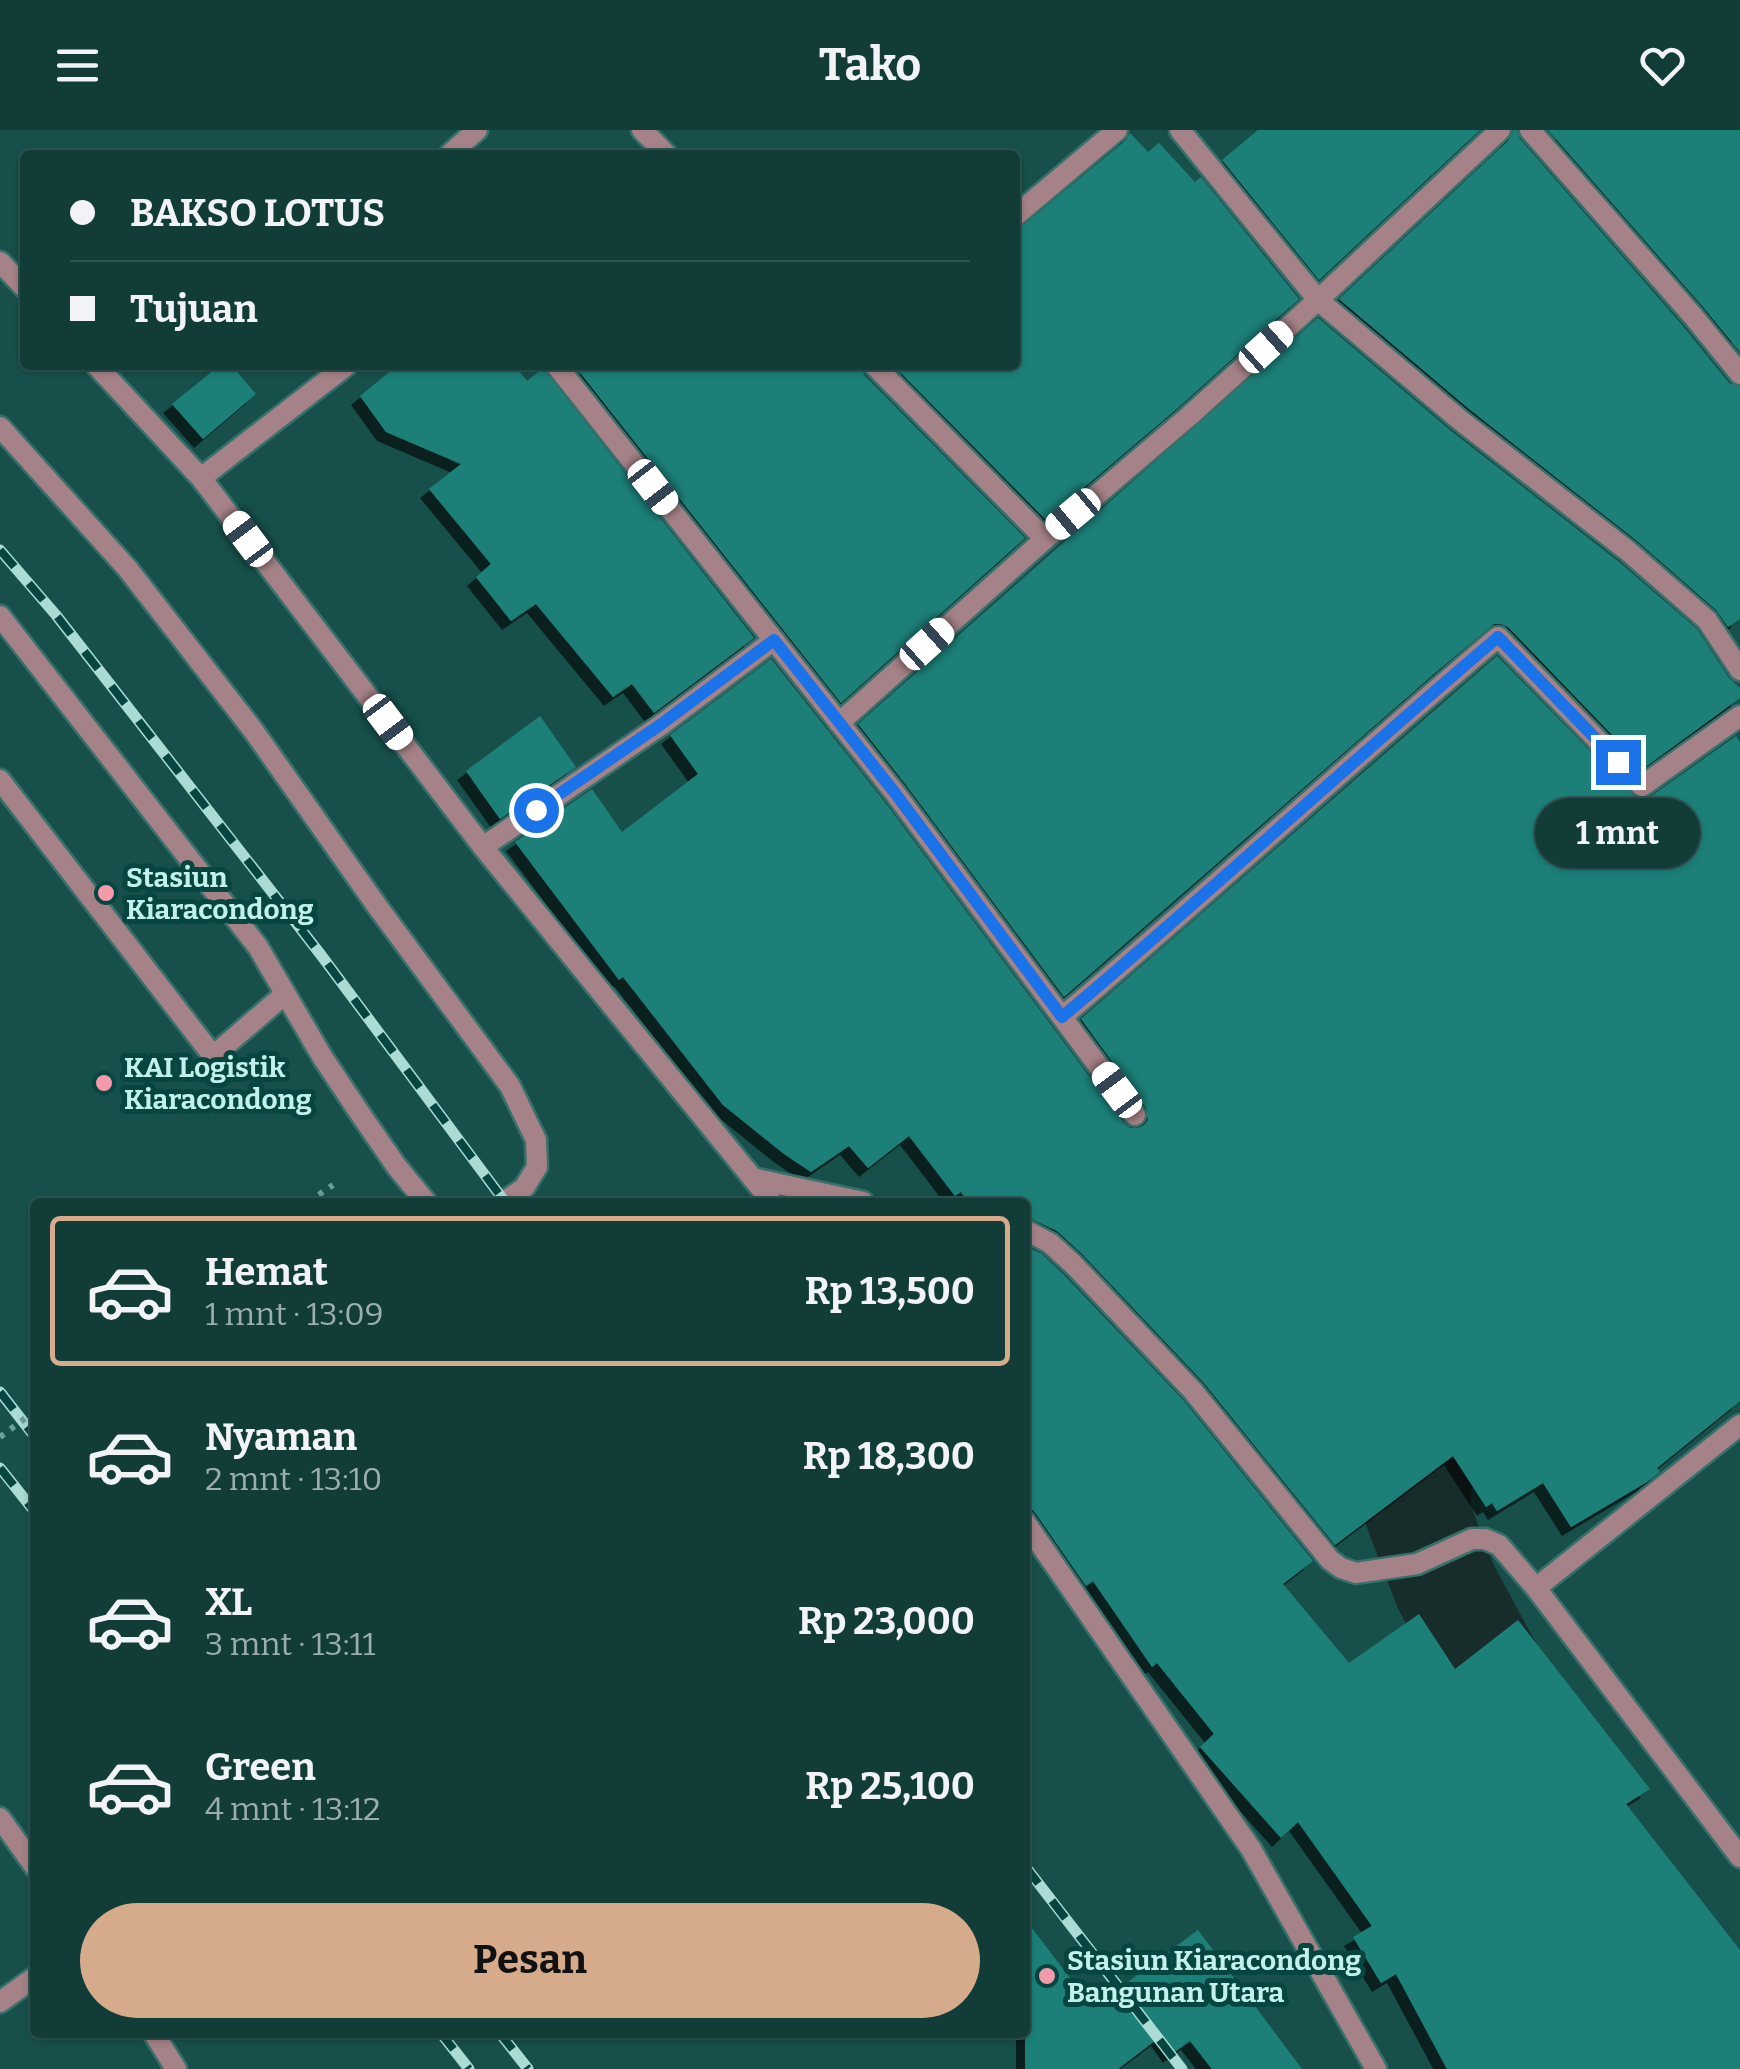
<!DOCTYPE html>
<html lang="id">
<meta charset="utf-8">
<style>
body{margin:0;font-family:Bitter,serif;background:#1e4743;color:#f1f3f6;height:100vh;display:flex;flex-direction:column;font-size:38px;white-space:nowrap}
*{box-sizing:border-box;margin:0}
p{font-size:32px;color:#9cadae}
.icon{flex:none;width:55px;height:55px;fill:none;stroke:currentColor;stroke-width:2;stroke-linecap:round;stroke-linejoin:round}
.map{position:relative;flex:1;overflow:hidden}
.side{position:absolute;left:30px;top:1068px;width:1000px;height:840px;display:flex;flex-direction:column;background:#113c38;border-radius:10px;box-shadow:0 2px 8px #0004,0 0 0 2px #305653}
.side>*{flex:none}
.banner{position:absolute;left:20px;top:20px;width:1000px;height:220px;border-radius:10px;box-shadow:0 2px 8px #0004,0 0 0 2px #305653;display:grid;align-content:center;height:220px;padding:0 50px;background:#113c38}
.end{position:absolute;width:45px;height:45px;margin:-22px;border:12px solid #1a73e8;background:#fff;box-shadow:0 0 0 5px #fff}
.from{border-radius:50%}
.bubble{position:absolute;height:70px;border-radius:35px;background:#113c38;box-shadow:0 2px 8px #0004,0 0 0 2px #305653;font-size:32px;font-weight:700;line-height:70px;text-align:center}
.car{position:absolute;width:30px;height:60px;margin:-30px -15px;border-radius:12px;box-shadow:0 0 8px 2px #0007;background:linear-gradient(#fff 24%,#345 0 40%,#fff 0 76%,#345 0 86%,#fff 0)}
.banner b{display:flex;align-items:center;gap:35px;height:95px;font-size:38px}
.banner b+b{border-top:2px solid #305653}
.banner i{width:25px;height:25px;background:#f1f3f6}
ul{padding:18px 0 0;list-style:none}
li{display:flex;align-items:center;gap:30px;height:150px;margin:0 20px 15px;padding:0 30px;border:5px solid transparent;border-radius:10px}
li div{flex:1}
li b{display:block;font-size:38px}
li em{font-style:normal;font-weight:700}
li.selected{border-color:#d6ab8b}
li>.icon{width:90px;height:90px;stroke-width:1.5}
.cta{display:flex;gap:20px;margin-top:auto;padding:20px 50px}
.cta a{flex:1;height:115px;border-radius:60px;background:#d6ab8b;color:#111;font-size:40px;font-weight:700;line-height:115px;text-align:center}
header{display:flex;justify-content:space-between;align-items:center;height:130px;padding:0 50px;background:#113c38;font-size:45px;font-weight:700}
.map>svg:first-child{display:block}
</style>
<header><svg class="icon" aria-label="menu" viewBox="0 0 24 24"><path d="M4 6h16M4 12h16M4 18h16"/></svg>Tako<svg class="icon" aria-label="heart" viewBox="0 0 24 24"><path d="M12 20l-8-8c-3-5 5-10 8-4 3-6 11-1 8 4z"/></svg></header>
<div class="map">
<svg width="1740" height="1939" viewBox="0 0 1740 1939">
<defs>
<filter id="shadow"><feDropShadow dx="-9" dy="9" stdDeviation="0" flood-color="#0009"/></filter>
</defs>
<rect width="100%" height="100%" fill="#17504b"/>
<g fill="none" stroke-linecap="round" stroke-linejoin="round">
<!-- river -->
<path stroke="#162d2b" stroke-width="105" d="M1560 1939 1557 1895 1558 1775 1533 1660 1495 1548 1446 1457 1417 1382 1421 1335 1432 1321 1597 1214 1740 1125"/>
</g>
<!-- building -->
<path fill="#1f8079" filter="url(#shadow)" d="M1258 0H1480L1319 150 1222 30Z
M1513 0H1517L1520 9 1682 195 1729 253 1740 257V489L1728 497 1716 480 1637 411 1469 279 1339 169 1509 10Z
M1548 0H1740V222L1703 177Z
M1130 3 1148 22 1159 13 1195 52 1201 47 1299 169 1179 277 1046 390 893 235H1015V102L1126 10Z
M1318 188 1451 301 1619 432 1697 499 1729 548 1740 558V568L1644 638 1508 497 1501 494H1494L1434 544 1064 867 906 655 858 594Z
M220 235H231L256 264 203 309 172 274Z
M398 235H514L527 251 543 238 754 508 654 583 632 554 613 567 536 474 511 491 476 447 491 434 429 359 461 334 386 302 360 266Z
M574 235H861L864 245 1025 408 841 573Z
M1497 526 1637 669 1650 667 1736 606 1740 612V1271L1657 1338 1660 1342 1647 1352 1571 1397 1543 1353 1497 1381 1492 1373 1486 1377 1453 1326 1335 1415 1203 1252 1082 1124 1057 1101 1025 1086V1072H968L961 1062 955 1066 909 1006 868 1038 849 1016 811 1042 784 1024 723 975 623 847 619 850 515 712 592 659 622 702 698 644 670 605 771 529 884 671 1124 993 1130 998H1138L1144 995 1148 990 1146 978 1081 889Z
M540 586 576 637 500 689 466 641Z
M1025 1116 1042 1124 1063 1144 1183 1270 1313 1431 1283 1454 1349 1533 1419 1484 1455 1539 1518 1490 1650 1659 1626 1674 1740 1820V1939H1447L1396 1844 1381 1853 1353 1807 1372 1796 1298 1692 1281 1708 1200 1617 1214 1604 1157 1533 1152 1537 1093 1451 1086 1456 1036 1384 1025 1372Z
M1025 1789 1093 1878 1198 1800 1302 1939H1212L1190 1911 1172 1924 1160 1907 1118 1939H1025Z"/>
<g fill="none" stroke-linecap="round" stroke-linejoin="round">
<defs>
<path id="service" d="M0 297 127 438 253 600 377 776 510 956 536 1010 537 1037 524 1058 504 1072
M0 486 258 817 323 928 361 985 397 1037 426 1072
M0 650 213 926 285 864"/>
<path id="minor" d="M642 0 667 25
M1180 0 1318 170 1460 290 1628 421 1707 490 1740 540
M1530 0 1693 186 1740 244
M449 25 477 0
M1015 86 1117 0
M0 132 25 158
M96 235 201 348 483 717 772 1072
M556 235 895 663 1135 985
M874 235 1045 409
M201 348 347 235
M839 593 1045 409 1188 287 1318 170 1500 0
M483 717 661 595 774 510
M1062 887C1209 763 1350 632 1498 507L1642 656 1740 586
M752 1048 863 1072
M1025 1100 1050 1113 1073 1134 1193 1261 1330 1430 1341 1438 1356 1443 1417 1434 1472 1409H1485L1499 1415 1536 1458 1740 1727
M1025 1392 1251 1719 1376 1939
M1536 1458 1740 1295
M0 1688 35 1737
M0 1872 35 1847
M153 1902 176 1939"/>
</defs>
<!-- service casing -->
<use href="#service" stroke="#39706b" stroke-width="25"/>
<!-- minor casing -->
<use href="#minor" stroke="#39706b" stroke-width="25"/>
<!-- path -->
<path stroke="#6b9f99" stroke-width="6" stroke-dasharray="5 8" stroke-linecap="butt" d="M308 1072 333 1055"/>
<!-- service -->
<use href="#service" stroke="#a58288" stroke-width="20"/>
<!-- minor -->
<use href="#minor" stroke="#a58288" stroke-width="20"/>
<defs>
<path id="rail" d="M0 420 56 485 321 825 505 1072
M0 1262 35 1307
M0 1338 35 1382
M1025 1736 1182 1939
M440 1902 469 1939
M499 1902 528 1939"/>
</defs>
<!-- rail casing -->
<use href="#rail" stroke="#aadbd5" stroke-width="11"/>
<!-- rail -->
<use href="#rail" stroke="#074540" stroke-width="8" stroke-dasharray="22" stroke-linecap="butt"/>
<!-- path-bridge -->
<path stroke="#6b9f99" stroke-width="6" stroke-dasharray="5 8" stroke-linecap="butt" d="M0 1307 35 1281"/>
</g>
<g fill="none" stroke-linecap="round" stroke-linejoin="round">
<!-- route -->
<path stroke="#1a73e8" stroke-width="12" d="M536 680 660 595 774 510 895 663 1062 887C1209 763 1351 632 1498 507L1618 632"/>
</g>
<!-- markers -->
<g fill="#f39aab" stroke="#074540" stroke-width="4">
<circle cx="106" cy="763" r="10"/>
<circle cx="104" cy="953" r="10"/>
<circle cx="1047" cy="1846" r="10"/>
</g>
<g text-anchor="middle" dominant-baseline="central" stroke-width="10" stroke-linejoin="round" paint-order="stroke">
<!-- poi labels -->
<g font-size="28" font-weight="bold" fill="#c2f1eb" stroke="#074540" text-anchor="start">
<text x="126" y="747">Stasiun<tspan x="126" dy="32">Kiaracondong</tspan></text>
<text x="124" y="937">KAI Logistik<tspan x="124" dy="32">Kiaracondong</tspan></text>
<text x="1067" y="1830">Stasiun Kiaracondong<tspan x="1067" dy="32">Bangunan Utara</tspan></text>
</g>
</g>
</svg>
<i class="end from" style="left:536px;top:680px"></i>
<i class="end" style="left:1618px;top:632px"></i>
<div class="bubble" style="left:1535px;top:668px;width:165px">1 mnt</div>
<i class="car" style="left:1266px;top:217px;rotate:48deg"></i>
<i class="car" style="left:653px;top:357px;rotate:142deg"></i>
<i class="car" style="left:1073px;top:384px;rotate:230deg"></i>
<i class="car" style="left:248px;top:409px;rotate:323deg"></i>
<i class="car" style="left:927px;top:514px;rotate:48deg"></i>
<i class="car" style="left:388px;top:592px;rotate:143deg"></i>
<i class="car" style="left:1117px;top:960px;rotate:323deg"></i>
<div class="banner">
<b><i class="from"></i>BAKSO LOTUS</b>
<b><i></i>Tujuan</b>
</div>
<section class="side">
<ul>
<li class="selected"><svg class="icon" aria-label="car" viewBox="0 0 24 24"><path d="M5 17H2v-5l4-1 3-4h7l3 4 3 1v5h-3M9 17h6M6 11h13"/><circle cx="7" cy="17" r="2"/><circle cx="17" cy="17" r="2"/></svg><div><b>Hemat</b><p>1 mnt · 13:09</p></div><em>Rp 13,500</em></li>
<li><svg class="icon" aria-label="car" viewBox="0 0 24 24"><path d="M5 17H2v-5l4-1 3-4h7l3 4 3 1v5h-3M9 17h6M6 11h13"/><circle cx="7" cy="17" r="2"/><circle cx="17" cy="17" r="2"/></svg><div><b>Nyaman</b><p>2 mnt · 13:10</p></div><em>Rp 18,300</em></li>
<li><svg class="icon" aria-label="car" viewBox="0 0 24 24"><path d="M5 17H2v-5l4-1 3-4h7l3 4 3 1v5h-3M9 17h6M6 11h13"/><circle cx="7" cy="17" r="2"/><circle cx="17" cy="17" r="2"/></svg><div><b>XL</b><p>3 mnt · 13:11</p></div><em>Rp 23,000</em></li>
<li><svg class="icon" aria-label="car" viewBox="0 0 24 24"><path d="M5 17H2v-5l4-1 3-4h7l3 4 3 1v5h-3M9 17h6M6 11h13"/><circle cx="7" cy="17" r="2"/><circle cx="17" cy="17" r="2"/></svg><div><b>Green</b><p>4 mnt · 13:12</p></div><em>Rp 25,100</em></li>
</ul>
<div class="cta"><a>Pesan</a></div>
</section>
</div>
